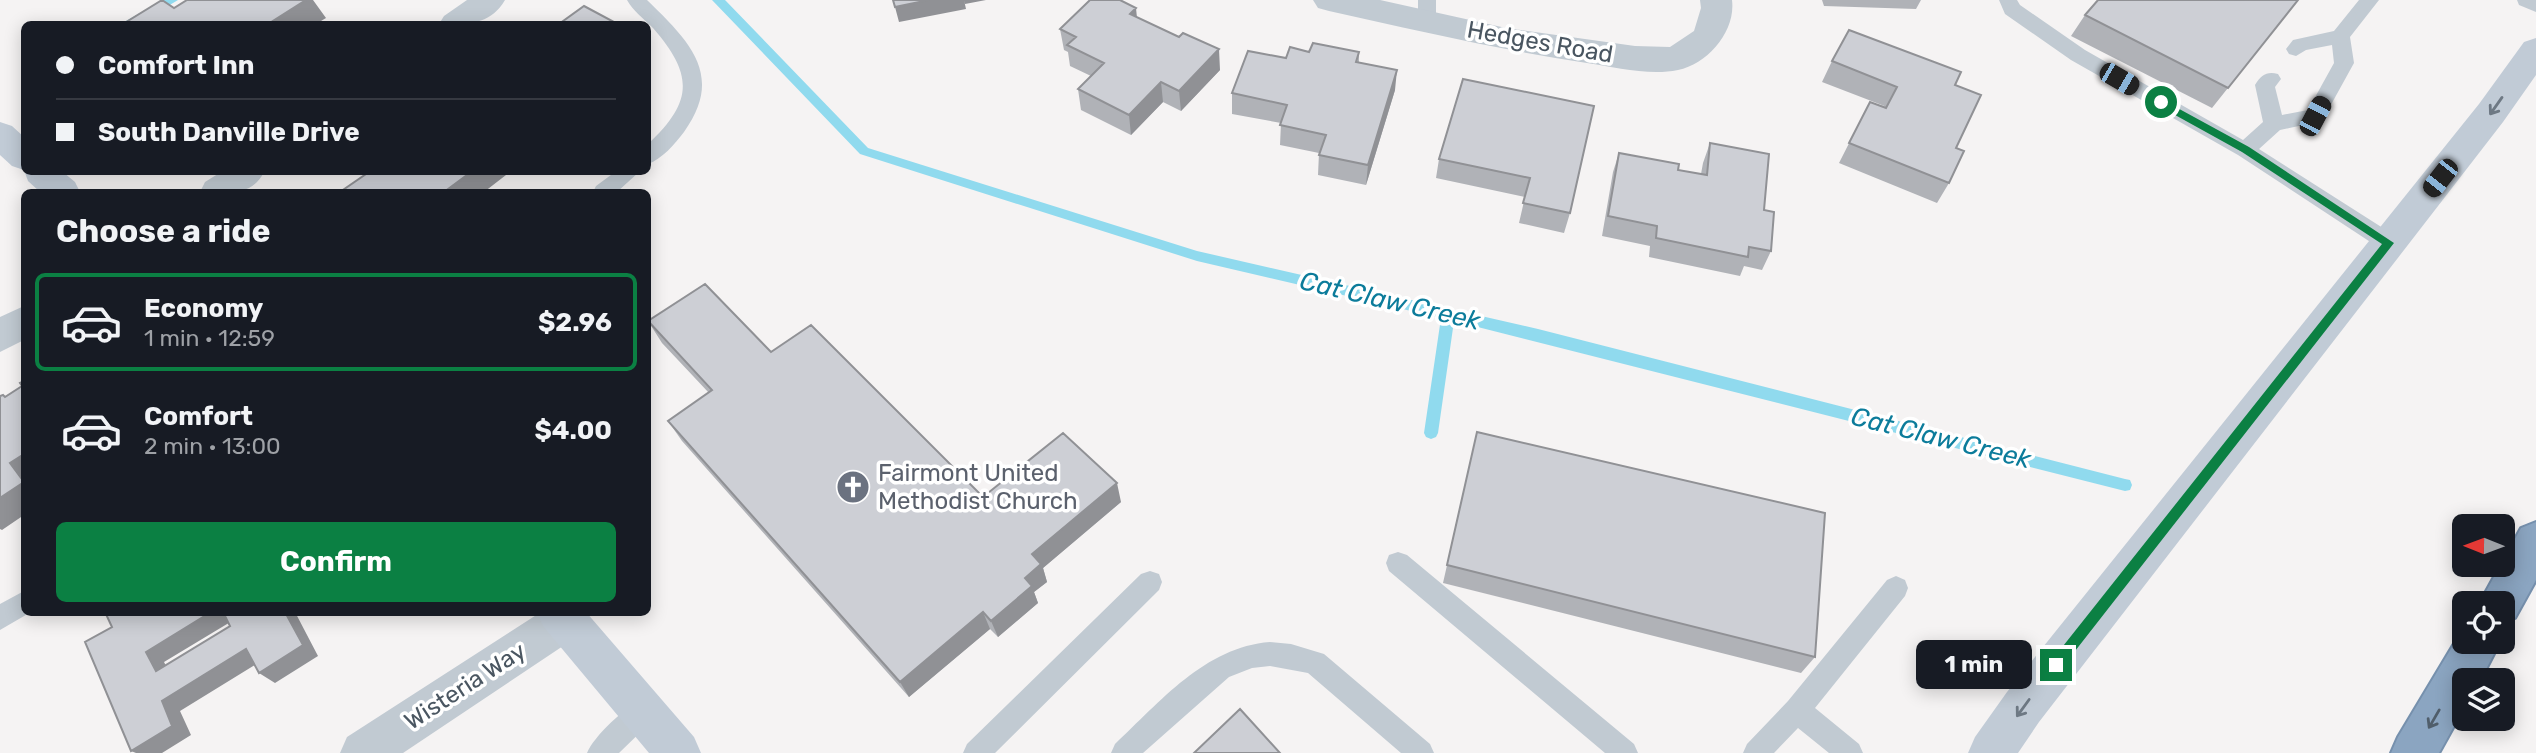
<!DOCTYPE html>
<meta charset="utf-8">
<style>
body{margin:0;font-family:Rubik,sans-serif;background:#20242c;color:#f1f3f6;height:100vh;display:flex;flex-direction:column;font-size:26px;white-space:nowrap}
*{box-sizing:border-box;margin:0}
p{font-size:23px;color:#9ea1a6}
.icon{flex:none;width:38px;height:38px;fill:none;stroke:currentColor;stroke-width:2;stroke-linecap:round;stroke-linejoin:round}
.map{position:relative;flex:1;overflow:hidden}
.side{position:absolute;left:21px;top:189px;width:630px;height:427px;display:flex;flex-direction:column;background:#171b24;border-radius:10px;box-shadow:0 4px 18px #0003}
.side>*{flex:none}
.top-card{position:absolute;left:21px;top:21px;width:630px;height:154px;border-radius:10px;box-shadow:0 4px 18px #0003;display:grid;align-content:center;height:154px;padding:0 35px;background:#171b24}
.needle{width:46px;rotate:271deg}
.controls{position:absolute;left:2452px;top:514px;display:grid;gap:14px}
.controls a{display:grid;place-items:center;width:63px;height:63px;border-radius:10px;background:#171b24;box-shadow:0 4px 18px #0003;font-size:35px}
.end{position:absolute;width:32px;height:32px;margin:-16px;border:9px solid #0b8043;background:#fff;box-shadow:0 0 0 4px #fff}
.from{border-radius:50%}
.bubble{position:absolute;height:49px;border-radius:10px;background:#171b24;box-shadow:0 4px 18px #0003;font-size:23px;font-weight:700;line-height:49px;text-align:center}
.car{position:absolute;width:21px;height:42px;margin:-21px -10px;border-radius:9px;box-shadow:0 0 5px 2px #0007;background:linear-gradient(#222 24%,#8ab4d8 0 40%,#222 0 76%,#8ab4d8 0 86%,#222 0)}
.top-card b{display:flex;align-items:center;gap:24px;height:66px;font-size:26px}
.top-card b+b{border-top:2px solid #363941}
.top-card i{width:18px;height:18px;background:#f1f3f6}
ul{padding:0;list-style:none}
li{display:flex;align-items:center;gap:21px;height:98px;margin:0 14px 10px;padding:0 21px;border:4px solid transparent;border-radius:10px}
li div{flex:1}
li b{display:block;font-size:26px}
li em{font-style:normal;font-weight:700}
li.selected{border-color:#0b8043}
li>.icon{width:63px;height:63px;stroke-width:1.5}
h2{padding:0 35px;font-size:32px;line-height:84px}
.button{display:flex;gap:14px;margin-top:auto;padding:14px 35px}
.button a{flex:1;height:80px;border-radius:10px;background:#0b8043;color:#fff;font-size:28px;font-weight:700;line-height:80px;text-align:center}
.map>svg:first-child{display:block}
</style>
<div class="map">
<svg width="2536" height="753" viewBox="0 0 2536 753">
<rect width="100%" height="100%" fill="#f5f3f3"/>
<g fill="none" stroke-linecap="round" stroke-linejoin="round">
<!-- stream -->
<path fill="#90daee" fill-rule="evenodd" d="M163 0H178L138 24H124L126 21Z
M712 0H725L868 148 1197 251 1538 329 2125 479 2130 480 2132 485 2130 490 2125 491 1454 321 1438 433 1436 437 1431 439 1426 437 1424 433 1441 318 1197 261 860 154Z"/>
<defs>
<path id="highway" d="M2536 522V580L2515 618 2502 623V604H2479L2521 528Z
M2464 627V642H2500L2480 681H2464V708L2439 753H2391L2398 737Z"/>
</defs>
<!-- highway casing -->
<use href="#highway" stroke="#7690ad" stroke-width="4"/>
<!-- lane -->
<path fill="#c1cad2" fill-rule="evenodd" d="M627 0H647C689 41 725 75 684 132 675 144 662 159 648 164V144C693 102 694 75 653 28 644 19 633 11 627 0Z
M1418 0H1436V21L1434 26H1420L1418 21Z
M1999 0H2017L2020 5 2085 50 2243 140 2263 122 2255 85C2261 75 2267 71 2278 74L2281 79 2275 87 2282 115 2308 110 2334 63 2332 45 2306 50 2296 56 2289 54 2286 49 2293 40 2334 31 2359 0H2379L2350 37 2354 63 2322 121 2280 130 2259 149 2397 237 2400 243 2397 249 2389 251 2381 249 2238 155 2071 60 2005 14Z
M2517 0H2536V12L2519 5Z
M615 172H639L617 192H593L596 186Z
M1398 552 1407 555 1634 744 1638 753H1605L1389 571 1386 563 1389 555Z
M1150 571 1159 574 1162 582 1159 590 995 753H963L967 744 1141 574Z
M1896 576 1905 580 1908 588 1905 596 1815 708 1859 744 1863 753H1829L1798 728 1774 753H1743L1747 744 1788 701 1887 580Z
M24 591V612H31L0 630V604Z
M1270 642 1291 644 1324 654 1430 744 1434 753H1401L1308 673 1270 666 1252 668 1229 677 1143 753H1111L1115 744C1160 702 1205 647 1270 642Z
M643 699 652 703 656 712 652 721 619 753H587C594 736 626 706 643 699Z"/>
<!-- street -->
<path fill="#c1cad2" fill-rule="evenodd" d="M467 0H505C490 26 466 24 439 24L444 16Z
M1313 0H1380L1506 28 1635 46 1670 47 1694 31 1701 8 1700 0H1732C1736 31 1708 64 1678 70 1649 76 1615 67 1587 63 1500 50 1415 30 1329 11L1318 8Z
M221 172H264C251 198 225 192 200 192L205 182Z
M24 306V340L0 352V317Z
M541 612H584L587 620 581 634 403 753H340L347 737Z"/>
<!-- secondary -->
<path fill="#c1cbd6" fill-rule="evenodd" d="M2536 38V75L2503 122 2039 722 2018 753H1968L1975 737 2007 692 2479 104 2524 42Z
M0 122 12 126 24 137V172H63L75 182 80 192H40L28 181 24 170 12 166 0 155Z
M537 612H586L694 737 701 753H649L543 626Z"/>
<!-- highway -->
<use href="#highway" fill="#8ba5c1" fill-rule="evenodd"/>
</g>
<!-- wall -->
<path fill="#b0b2b7" d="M1822 0H1921L1916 9 1824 6Z
M2298 0 2212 108 2071 36 2085 15Z
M1137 17 1220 70 1181 111 1163 102 1131 135 1081 110 1078 89 1091 76 1070 66 1068 52 1064 50 1060 29Z
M1309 52H1359V62L1395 90 1366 185 1318 175 1319 153 1280 145 1281 123 1232 114V93Z
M1832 61 1955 85 1956 148 1949 183 1937 203 1839 163 1870 102 1887 107 1822 82Z
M1463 79 1570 213 1564 233 1519 223 1525 197 1436 178 1439 159Z
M1710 143 1764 210 1771 251 1762 270 1744 266 1740 276 1649 257 1650 246 1602 236 1613 172 1619 153 1678 170 1701 174 1703 163Z
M648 321 771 352 983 497 1121 502 1043 568 1047 582 1034 592 1038 603 998 637 990 629 909 697 682 441 668 421 709 393 662 343Z
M1477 432 1815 657 1801 673 1443 583Z"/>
<!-- shaded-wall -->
<path fill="#909195" d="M306 0H313L326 18 316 24H268Z
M929 0H964L966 9 899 22 895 7Z
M964 0H986L965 4Z
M1136 8 1138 28 1130 14Z
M1219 49 1220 70 1181 111 1179 91Z
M1397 70 1395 90 1366 185 1368 165Z
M1161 82 1163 102 1131 135 1129 115Z
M471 172H504L506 175 484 192H444Z
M24 454V481L10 463Z
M24 482V515L2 530 0 529V498Z
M1117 483 1121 502 1043 568 1047 582 1034 592 1038 603 998 637 991 621 1025 578 1032 554Z
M211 612H229L237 618 164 662 174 681 156 671 146 652Z
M285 612H295L318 656 275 683 259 673Z
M983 612 990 629 909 697 900 682Z
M246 649 263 660 180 711 191 735 162 753H136L131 751 162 701Z"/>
<!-- building -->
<path fill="#cdcfd5" stroke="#909195" stroke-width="2" d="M162 0 174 8 187 0H306L268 24H123Z
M893 0H929L895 7Z
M1090 0H1120L1136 8 1130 14 1179 37 1183 33 1219 49 1179 91 1161 82 1129 115 1078 89 1104 63 1067 45 1076 37 1060 29Z
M2098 0H2298L2228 88 2085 15Z
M584 6 614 22 612 24H559Z
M1849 30 1961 72 1955 85 1981 95 1956 148 1964 151 1949 183 1849 143 1870 102 1886 108 1897 87 1832 61Z
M1313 43 1359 52 1356 62 1397 70 1368 165 1319 155 1326 135 1280 125 1287 105 1232 93 1248 51 1286 58 1290 47 1309 52Z
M1463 79 1594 106 1570 213 1523 203 1530 178 1439 159Z
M1710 143 1769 154 1764 210 1774 212 1771 251 1749 247 1748 257 1656 238 1657 226 1608 216 1619 153 1679 164 1678 170 1707 175Z
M369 172H471L444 192H340Z
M705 284 771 352 811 325 983 497 1063 433 1117 483 1032 554 1041 564 1025 578 1032 586 991 621 983 612 900 682 668 421 712 390 648 321Z
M24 381V454L10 463 24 482 0 498V396L3 395 5 397 22 386 20 383Z
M1477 432 1825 513 1815 657 1447 565Z
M105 612H211L146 652 156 671 230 626 223 612H285L303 645 259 673 246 649 162 701 172 726 131 751 85 642 112 627Z
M1240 709 1280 753H1194Z"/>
<!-- one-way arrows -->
<defs><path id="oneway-shaft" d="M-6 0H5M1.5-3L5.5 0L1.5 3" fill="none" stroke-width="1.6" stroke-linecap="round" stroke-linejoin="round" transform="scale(1.75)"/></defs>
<g stroke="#6e7984">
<use href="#oneway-shaft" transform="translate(2496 106) rotate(125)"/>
<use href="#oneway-shaft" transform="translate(2023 708) rotate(126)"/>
</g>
<use stroke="#505e6b" href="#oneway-shaft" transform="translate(2434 719) rotate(120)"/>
<!-- route -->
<path fill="#0b8043" d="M2161 99 2249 147 2394 243 2061 669 2056 671 2050 665 2052 660 2382 244 2242 152 2157 105V100Z"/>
<!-- icons -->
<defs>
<symbol id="church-disc" viewBox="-11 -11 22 22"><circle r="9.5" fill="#6b7280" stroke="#fff"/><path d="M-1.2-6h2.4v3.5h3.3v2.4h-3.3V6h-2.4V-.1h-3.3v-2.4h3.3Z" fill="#fff"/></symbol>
</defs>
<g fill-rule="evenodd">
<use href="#church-disc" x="834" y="468" width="38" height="38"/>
</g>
<g text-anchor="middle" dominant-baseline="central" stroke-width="7" stroke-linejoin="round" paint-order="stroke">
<!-- street labels -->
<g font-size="24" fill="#4a5661" stroke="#fff">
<text transform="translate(1540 42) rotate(10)">Hedges Road</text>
<text transform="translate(465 686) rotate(-33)">Wisteria Way</text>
</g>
<!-- worship labels -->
<g font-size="24" fill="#5b616d" stroke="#fff" text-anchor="start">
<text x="878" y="473">Fairmont United<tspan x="878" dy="28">Methodist Church</tspan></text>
</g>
<!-- water labels -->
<g font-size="26" font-style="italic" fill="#0c7c9b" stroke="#fff">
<text transform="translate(1390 301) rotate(13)">Cat Claw Creek</text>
<text transform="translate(1941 438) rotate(14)">Cat Claw Creek</text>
</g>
</g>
</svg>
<div class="controls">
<a><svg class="needle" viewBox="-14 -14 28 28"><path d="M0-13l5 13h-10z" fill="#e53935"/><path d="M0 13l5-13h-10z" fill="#9ea1a6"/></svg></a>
<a><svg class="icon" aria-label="locate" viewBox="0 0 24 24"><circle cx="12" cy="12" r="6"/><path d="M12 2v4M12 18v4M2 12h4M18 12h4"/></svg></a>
<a><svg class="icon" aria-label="layers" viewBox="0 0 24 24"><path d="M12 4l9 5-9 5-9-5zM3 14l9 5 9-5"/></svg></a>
</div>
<i class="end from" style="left:2161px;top:102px"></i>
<i class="end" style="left:2056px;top:665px"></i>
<div class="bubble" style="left:1916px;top:640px;width:116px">1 min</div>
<i class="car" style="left:2119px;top:79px;rotate:120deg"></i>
<i class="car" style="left:2315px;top:116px;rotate:28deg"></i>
<i class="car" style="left:2440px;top:178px;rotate:218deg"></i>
<div class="top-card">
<b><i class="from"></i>Comfort Inn</b>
<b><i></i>South Danville Drive</b>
</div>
<section class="side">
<h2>Choose a ride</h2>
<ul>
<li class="selected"><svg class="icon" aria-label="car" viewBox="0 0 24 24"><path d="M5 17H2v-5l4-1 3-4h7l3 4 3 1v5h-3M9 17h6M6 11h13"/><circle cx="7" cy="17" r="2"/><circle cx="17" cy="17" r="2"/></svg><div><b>Economy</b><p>1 min · 12:59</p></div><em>$2.96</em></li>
<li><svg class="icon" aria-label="car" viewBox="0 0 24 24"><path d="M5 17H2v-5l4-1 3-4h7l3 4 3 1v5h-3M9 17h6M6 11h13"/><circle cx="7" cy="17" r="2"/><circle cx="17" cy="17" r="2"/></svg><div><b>Comfort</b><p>2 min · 13:00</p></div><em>$4.00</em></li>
</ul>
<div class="button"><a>Confirm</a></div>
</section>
</div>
